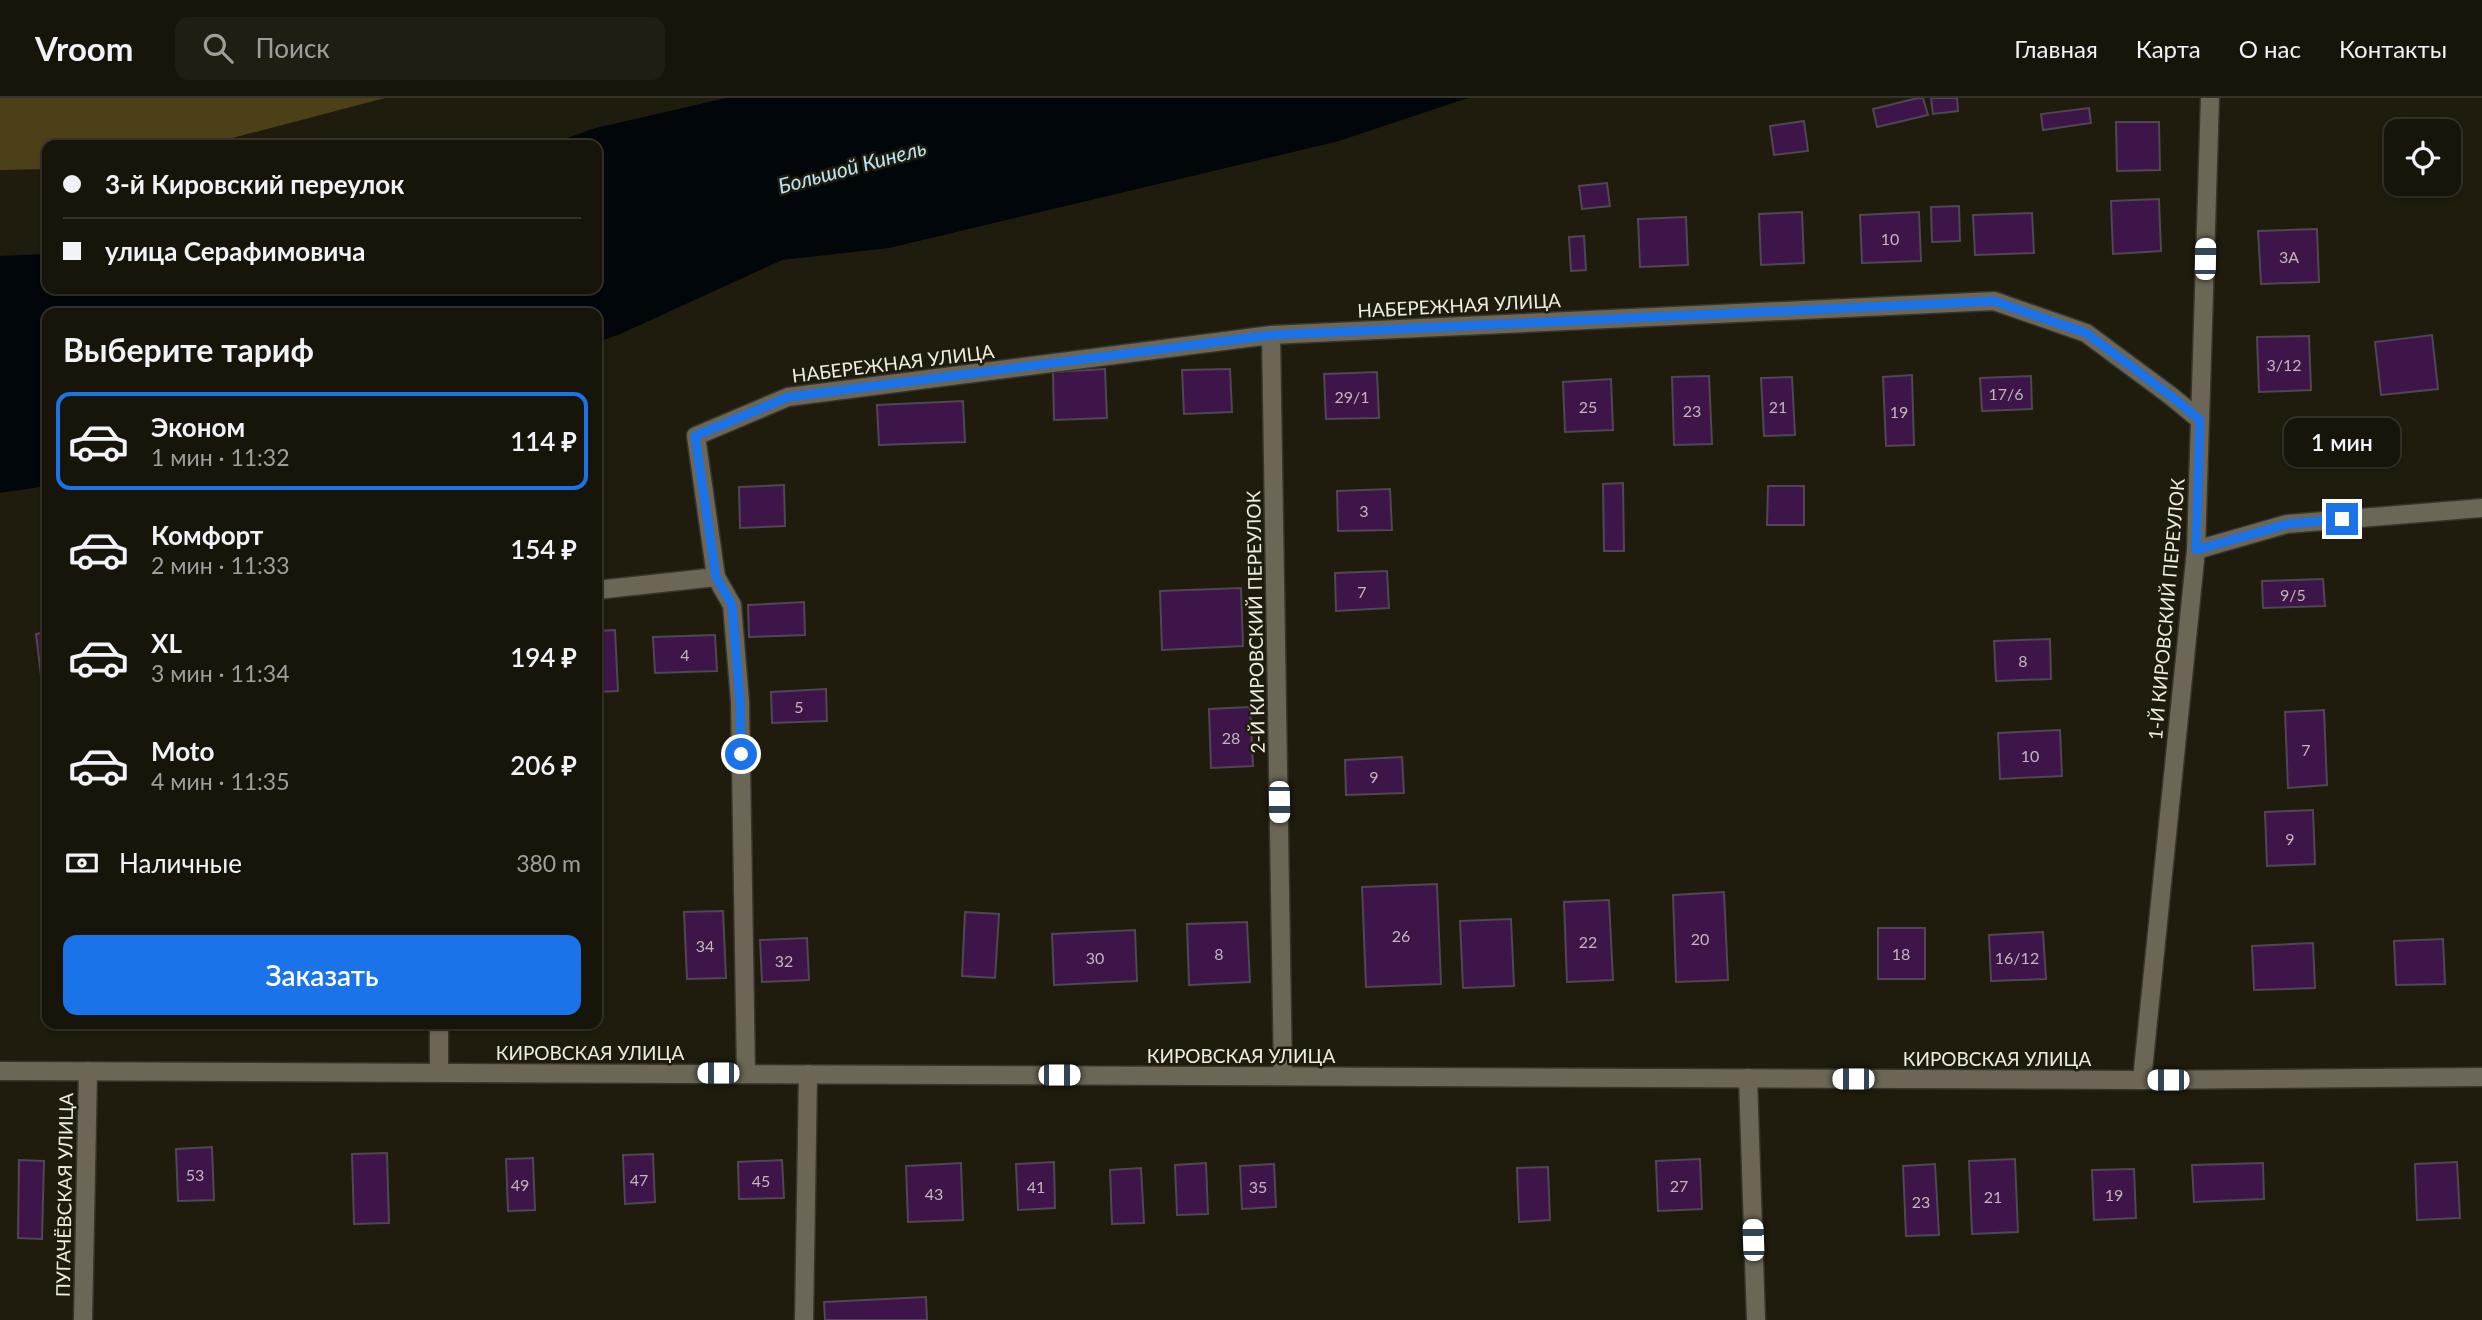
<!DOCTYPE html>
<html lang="ru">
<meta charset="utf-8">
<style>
body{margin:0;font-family:Lato,sans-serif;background:#201d13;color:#f1f3f6;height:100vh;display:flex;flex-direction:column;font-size:26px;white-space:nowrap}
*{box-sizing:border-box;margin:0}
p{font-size:23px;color:#9e9e9c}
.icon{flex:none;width:38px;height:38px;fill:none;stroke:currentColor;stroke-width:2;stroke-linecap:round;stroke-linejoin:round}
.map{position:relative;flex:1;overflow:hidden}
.panel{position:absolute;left:42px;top:210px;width:560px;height:721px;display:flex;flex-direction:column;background:#17140a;border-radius:14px;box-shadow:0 2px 5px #0004,0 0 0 2px #36332b}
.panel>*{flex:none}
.guide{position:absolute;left:42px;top:42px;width:560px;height:154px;border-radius:14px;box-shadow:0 2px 5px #0004,0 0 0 2px #36332b;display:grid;align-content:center;height:154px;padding:0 21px;background:#17140a}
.fabs{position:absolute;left:2384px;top:21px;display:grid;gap:14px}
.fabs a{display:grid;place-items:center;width:77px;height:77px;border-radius:14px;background:#17140a;box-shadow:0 2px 5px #0004,0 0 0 2px #36332b;font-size:35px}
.end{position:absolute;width:32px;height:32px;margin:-16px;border:9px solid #1a73e8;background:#fff;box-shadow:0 0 0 4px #fff}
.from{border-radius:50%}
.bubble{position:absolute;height:49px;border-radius:14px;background:#17140a;box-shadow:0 2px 5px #0004,0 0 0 2px #36332b;font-size:23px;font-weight:600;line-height:49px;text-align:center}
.car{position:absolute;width:21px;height:42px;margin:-21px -10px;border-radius:9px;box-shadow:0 0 5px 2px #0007;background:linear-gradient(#fff 24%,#345 0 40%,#fff 0 76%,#345 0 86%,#fff 0)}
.guide b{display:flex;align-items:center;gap:24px;height:66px;font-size:26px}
.guide b+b{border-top:2px solid #36332b}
.guide i{width:18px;height:18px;background:#f1f3f6}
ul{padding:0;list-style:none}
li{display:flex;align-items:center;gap:21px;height:98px;margin:0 14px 10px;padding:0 7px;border:4px solid transparent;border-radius:14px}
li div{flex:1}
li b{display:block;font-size:26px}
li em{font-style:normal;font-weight:600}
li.on{border-color:#1a73e8}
li>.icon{width:63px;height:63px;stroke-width:1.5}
h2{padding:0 21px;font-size:32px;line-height:84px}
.pay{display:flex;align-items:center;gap:18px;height:77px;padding:0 21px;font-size:26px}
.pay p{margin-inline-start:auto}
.button{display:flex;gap:14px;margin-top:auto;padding:14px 21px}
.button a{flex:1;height:80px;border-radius:14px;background:#1a73e8;color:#fff;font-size:28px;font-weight:600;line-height:80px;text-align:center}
header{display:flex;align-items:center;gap:42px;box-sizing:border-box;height:98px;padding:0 35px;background:#17140a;border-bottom:2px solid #36332b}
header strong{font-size:33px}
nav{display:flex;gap:38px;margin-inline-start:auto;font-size:24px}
.search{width:490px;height:63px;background:#201d13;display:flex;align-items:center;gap:18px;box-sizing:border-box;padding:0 24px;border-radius:14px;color:#9e9e9c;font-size:26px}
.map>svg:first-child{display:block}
</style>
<header>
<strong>Vroom</strong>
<div class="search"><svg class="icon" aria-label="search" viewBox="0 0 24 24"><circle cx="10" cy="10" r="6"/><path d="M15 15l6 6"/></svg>Поиск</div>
<nav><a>Главная</a><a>Карта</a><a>О нас</a><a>Контакты</a></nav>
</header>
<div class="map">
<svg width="2482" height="1222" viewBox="0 0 2482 1222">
<rect width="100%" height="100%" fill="#1f1b0d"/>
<!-- forest -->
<path fill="#4b4018" d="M0 0H385L206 47H47V71L0 72Z"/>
<!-- water -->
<path fill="#00060a" d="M726 0H1468L1339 43 889 150 782 162 618 237 597 244V215H47V388L0 395V158L47 156V191H597V47H549L592 31Z"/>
<!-- building -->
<path fill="#3e1549" stroke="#504654" stroke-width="2" d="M1918 0H1923L1928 17 1877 29 1873 11Z
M1931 0H1957L1958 13 1933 16Z
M2089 10 2091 25 2043 32 2041 16Z
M1804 23 1808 53 1774 57 1770 28Z
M2116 24H2159L2160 72 2117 73Z
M1607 85 1610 108 1582 111 1579 88Z
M2159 101 2161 153 2113 156 2111 103Z
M1959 108 1960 143 1932 144 1931 109Z
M1802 114 1804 165 1761 167 1759 116Z
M1919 114 1921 163 1862 165 1860 117Z
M2032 115 2034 155 1975 157 1973 117Z
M1686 119 1688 167 1640 169 1638 121Z
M2317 131 2319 184 2261 186 2258 133Z
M1584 138 1586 172 1571 173 1569 139Z
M2432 237 2438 291 2381 297 2375 244Z
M2309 238 2311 292 2259 294 2257 239Z
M1105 271 1107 320 1054 322 1053 274Z
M1230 271 1232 314 1184 316 1182 272Z
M1377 274 1379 320 1326 321 1324 276Z
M1912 277 1914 347 1886 348 1883 279Z
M1709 278 1712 346 1674 347 1672 279Z
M2031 278 2032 311 1982 313 1980 280Z
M1792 279 1795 337 1764 338 1761 280Z
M1611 281 1613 332 1565 334 1563 284Z
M963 303 965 344 879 347 877 307Z
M1623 385 1624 453H1604L1603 386Z
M784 387 785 428 740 430 739 389Z
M1768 388H1804V427H1767Z
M1390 391 1392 432 1338 433 1337 393Z
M1387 473 1389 510 1336 513 1335 475Z
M2323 481 2325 508 2263 510 2262 483Z
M1241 490 1243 548 1162 552 1160 493Z
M804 504 805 537 749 539 748 507Z
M615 532 618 593 597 594V533Z
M47 534V593L43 594 36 536Z
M715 537 717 573 655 575 653 539Z
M2050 541 2051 581 1996 583 1994 543Z
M826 591 827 623 772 625 771 594Z
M1250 609 1253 668 1211 670 1209 611Z
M2324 612 2327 687 2288 690 2285 614Z
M2060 632 2062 678 2000 681 1998 635Z
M1402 659 1404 695 1346 697 1345 662Z
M2313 712 2315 766 2267 768 2265 714Z
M1437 786 1441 886 1366 889 1362 789Z
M1724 794 1728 882 1676 884 1673 797Z
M1609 802 1613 882 1567 884 1564 804Z
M723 813 726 880 687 881 684 814Z
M965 814 999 816 995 880 962 878Z
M1511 821 1514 888 1463 890 1460 823Z
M1247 824 1250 884 1189 887 1187 826Z
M1878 830H1925V881H1878Z
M1135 832 1137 883 1054 887 1052 836Z
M2043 834 2046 881 1991 883 1989 837Z
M807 840 809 882 762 884 760 842Z
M2443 841 2445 886 2396 887 2394 843Z
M2313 845 2315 890 2254 892 2252 848Z
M212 1049 214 1102 178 1103 176 1051Z
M387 1055 389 1125 354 1126 352 1056Z
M653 1056 655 1104 625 1106 623 1057Z
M533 1060 535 1112 508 1113 506 1061Z
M1700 1061 1702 1111 1658 1113 1656 1063Z
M2015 1061 2018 1134 1972 1136 1969 1063Z
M19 1062 44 1063 42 1141 18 1140Z
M782 1062 784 1100 739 1101 738 1064Z
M1054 1064 1055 1110 1018 1112 1016 1066Z
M2457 1064 2460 1120 2417 1122 2415 1066Z
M961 1065 963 1122 908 1124 906 1068Z
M1206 1065 1208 1116 1177 1117 1175 1067Z
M2263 1065 2264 1101 2194 1104 2192 1067Z
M1274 1066 1276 1109 1242 1111 1240 1068Z
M1935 1066 1939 1137 1906 1138 1903 1068Z
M1548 1069 1550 1122 1519 1124 1517 1070Z
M1141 1070 1144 1125 1112 1126 1110 1072Z
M2134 1071 2136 1120 2094 1122 2092 1072Z
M926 1199 927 1222H825L824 1204Z"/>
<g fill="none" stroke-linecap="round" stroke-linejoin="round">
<defs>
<path id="minor" d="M1271 237 1283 978
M2196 452 2287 426 2482 410
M597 492 716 479
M439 926V974
M746 976 740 603 732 507 716 479 696 338 788 299 1271 237 1994 203 2086 235 2171 298 2200 322
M1748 980 1756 1222
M2142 982 2196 452 2210 0
M83 1222 88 973
M804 1222 808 976"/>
<path id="secondary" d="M0 973 2142 982 2482 979"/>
</defs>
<!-- minor casing -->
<use href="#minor" stroke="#37342d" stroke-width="21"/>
<!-- secondary casing -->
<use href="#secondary" stroke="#37342d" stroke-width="21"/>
<!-- minor -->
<use href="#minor" stroke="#6b6656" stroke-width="18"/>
<!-- secondary -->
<use href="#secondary" stroke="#6b6656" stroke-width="18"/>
</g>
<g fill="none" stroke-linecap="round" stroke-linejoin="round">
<!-- route -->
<path stroke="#1a73e8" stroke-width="9" d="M741 656 740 603 732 507 716 479 695 338 788 299 1271 237 1994 203 2086 235 2171 298 2200 322 2196 452 2287 426 2342 421"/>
</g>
<g text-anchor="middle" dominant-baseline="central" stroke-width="5" stroke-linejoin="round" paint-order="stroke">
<!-- number labels -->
<g font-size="16" fill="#c2b6bc">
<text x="1890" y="140">10</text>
<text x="2289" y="158">3А</text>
<text x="2284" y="266">3/12</text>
<text x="2006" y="295">17/6</text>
<text x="1352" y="298">29/1</text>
<text x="1588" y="308">25</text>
<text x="1778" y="308">21</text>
<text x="1692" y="312">23</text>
<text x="1899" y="313">19</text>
<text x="1364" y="412">3</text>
<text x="1362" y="493">7</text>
<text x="2293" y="496">9/5</text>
<text x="685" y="556">4</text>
<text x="2023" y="562">8</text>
<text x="799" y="608">5</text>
<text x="1231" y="639">28</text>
<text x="2306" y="651">7</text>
<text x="2030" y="657">10</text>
<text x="1374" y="678">9</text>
<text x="2290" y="740">9</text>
<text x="1401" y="837">26</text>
<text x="1700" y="840">20</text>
<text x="1588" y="843">22</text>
<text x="705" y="847">34</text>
<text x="1219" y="855">8</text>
<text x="1901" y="855">18</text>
<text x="1095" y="859">30</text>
<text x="2017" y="859">16/12</text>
<text x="784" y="862">32</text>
<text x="195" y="1076">53</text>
<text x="639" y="1081">47</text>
<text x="761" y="1082">45</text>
<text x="520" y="1086">49</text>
<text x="1679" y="1087">27</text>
<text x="1036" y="1088">41</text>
<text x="1258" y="1088">35</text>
<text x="934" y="1095">43</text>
<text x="2114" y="1096">19</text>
<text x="1993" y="1098">21</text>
<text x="1921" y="1103">23</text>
</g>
<!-- street labels -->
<g font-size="19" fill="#eeece2" stroke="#1f1b0d">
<text transform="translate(1459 207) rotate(-3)">НАБЕРЕЖНАЯ УЛИЦА</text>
<text transform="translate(893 265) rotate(-7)">НАБЕРЕЖНАЯ УЛИЦА</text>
<text transform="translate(2166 511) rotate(-85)">1-Й КИРОВСКИЙ ПЕРЕУЛОК</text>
<text transform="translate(1255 524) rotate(-91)">2-Й КИРОВСКИЙ ПЕРЕУЛОК</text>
<text x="590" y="954">КИРОВСКАЯ УЛИЦА</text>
<text x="1241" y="957">КИРОВСКАЯ УЛИЦА</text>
<text x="1997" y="960">КИРОВСКАЯ УЛИЦА</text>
<text transform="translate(64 1097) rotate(-89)">ПУГАЧЁВСКАЯ УЛИЦА</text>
</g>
<!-- water labels -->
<g font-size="21" font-style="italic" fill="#b9e5f7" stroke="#1f1b0d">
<text transform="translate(852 68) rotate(-15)">Большой Кинель</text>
</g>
</g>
</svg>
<div class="fabs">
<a><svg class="icon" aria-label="locate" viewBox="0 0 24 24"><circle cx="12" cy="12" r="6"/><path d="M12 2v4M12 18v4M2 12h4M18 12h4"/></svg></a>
</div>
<i class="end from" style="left:741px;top:656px"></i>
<i class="end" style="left:2342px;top:421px"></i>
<div class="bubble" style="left:2284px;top:320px;width:116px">1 мин</div>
<i class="car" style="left:2205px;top:161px;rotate:1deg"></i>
<i class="car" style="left:1279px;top:704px;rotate:179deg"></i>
<i class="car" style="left:718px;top:975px;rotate:270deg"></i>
<i class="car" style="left:1059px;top:977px;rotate:90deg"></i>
<i class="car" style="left:1853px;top:981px;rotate:270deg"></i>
<i class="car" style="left:2168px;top:982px;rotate:270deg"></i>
<i class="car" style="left:1753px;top:1142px;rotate:358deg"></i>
<div class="guide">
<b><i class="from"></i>3-й Кировский переулок</b>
<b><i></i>улица Серафимовича</b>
</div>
<section class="panel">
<h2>Выберите тариф</h2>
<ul>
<li class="on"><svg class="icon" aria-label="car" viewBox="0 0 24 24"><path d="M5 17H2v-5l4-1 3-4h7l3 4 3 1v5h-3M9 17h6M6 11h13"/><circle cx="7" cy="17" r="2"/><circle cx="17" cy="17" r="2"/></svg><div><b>Эконом</b><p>1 мин · 11:32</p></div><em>114 ₽</em></li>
<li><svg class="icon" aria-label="car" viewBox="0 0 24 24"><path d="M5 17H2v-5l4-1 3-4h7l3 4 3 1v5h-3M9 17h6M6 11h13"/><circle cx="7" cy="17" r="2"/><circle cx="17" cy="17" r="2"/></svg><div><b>Комфорт</b><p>2 мин · 11:33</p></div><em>154 ₽</em></li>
<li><svg class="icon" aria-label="car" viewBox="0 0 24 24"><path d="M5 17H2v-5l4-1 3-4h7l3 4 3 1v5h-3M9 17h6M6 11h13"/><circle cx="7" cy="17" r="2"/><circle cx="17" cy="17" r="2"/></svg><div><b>XL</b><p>3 мин · 11:34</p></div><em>194 ₽</em></li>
<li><svg class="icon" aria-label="car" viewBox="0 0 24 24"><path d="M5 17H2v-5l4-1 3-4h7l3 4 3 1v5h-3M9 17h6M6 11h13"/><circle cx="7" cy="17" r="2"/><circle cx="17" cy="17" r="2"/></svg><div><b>Moto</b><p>4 мин · 11:35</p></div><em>206 ₽</em></li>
</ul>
<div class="pay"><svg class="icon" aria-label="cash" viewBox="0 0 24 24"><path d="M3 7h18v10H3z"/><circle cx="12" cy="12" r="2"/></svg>Наличные<p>380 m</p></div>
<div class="button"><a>Заказать</a></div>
</section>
</div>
